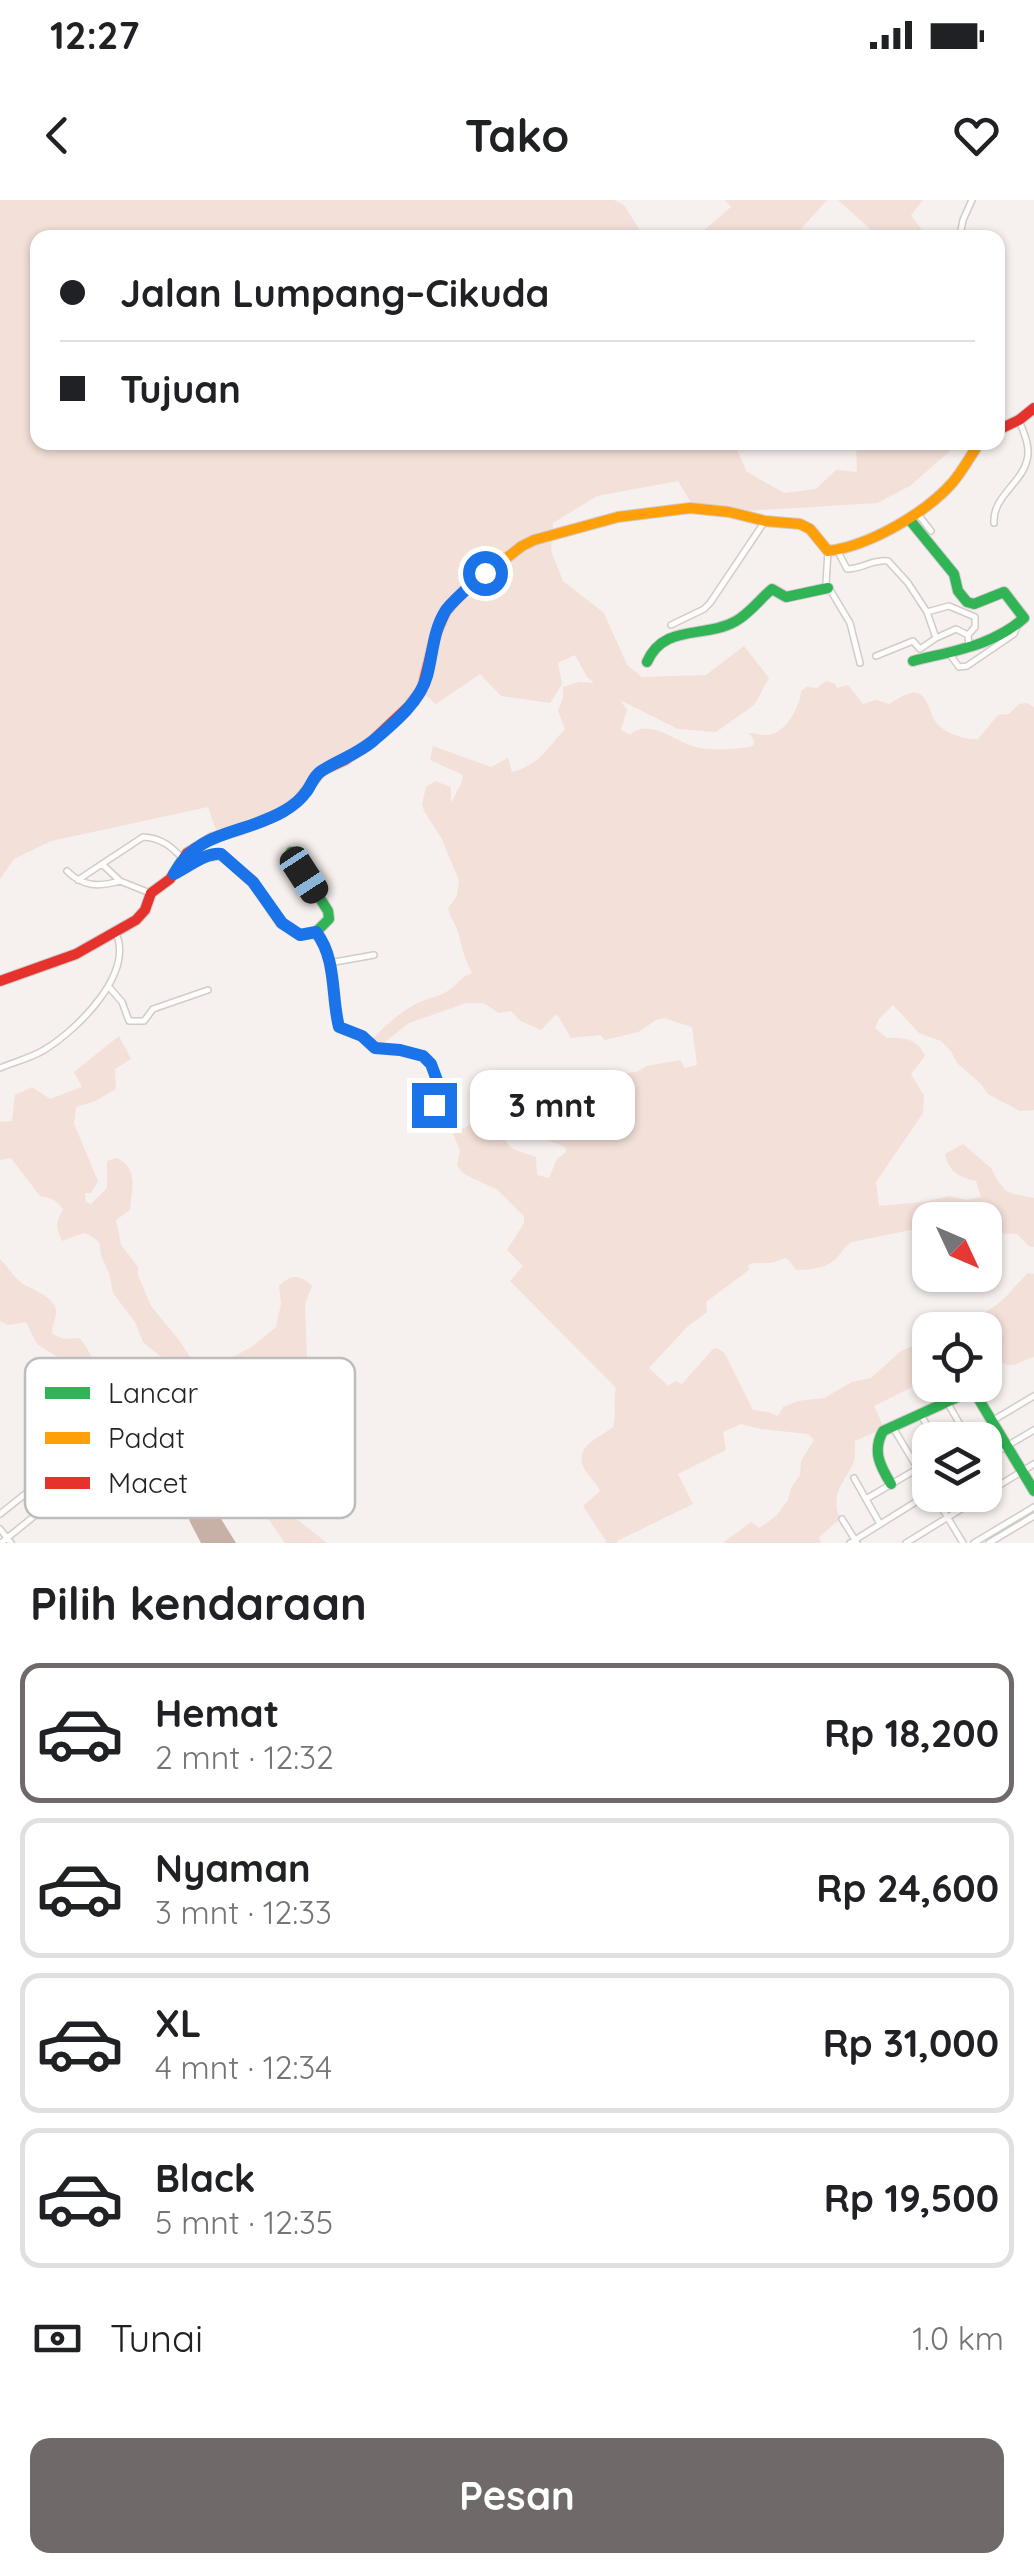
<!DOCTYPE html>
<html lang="id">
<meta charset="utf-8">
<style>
body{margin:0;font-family:Quicksand,sans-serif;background:#f2f2f2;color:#202124;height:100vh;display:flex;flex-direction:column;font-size:38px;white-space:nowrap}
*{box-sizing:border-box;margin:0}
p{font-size:32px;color:#757577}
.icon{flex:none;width:55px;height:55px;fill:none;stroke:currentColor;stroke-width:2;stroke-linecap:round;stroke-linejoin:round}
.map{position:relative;height:1343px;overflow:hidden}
.sheet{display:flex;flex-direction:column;background:#fff;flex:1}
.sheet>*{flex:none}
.top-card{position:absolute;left:30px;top:30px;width:975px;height:220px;border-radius:20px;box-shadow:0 2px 8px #0004;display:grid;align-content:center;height:220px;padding:0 30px;background:#fff}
.needle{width:65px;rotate:134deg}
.tools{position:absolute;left:912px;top:1002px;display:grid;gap:20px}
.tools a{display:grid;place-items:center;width:90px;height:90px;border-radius:20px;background:#fff;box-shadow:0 2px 8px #0004;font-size:50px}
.end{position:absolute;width:45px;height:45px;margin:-22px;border:12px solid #1a73e8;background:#fff;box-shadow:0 0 0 5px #fff}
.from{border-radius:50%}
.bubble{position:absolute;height:70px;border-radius:20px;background:#fff;box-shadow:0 2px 8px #0004;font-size:32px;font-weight:700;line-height:70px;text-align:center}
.car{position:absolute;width:30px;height:60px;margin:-30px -15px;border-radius:12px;box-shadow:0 0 8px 2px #0007;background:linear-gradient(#222 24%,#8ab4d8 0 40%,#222 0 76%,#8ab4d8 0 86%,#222 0)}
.top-card b{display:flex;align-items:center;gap:35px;height:95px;font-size:38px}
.top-card b+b{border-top:2px solid #e0e0e0}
.top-card i{width:25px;height:25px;background:#202124}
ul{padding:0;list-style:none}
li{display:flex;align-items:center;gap:30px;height:140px;margin:0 20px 15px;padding:0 10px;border:5px solid #e0e0e0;border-radius:20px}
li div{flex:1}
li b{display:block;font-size:38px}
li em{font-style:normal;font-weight:700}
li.current{border-color:#6f6a69}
li>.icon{width:90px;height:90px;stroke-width:1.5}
h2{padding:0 30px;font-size:45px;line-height:120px}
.pay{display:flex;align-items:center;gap:25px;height:110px;padding:0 30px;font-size:38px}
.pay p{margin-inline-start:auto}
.button{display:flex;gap:20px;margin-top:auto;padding:20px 30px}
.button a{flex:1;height:115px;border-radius:20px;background:#6f6a69;color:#fff;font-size:40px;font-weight:700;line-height:115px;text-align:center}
.status{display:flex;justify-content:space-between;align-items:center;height:70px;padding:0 50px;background:#fff;direction:ltr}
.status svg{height:28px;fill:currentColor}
header{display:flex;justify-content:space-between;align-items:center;height:130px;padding:0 30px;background:#fff;font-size:45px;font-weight:700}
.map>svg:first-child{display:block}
</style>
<div class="status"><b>12:27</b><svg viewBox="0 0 49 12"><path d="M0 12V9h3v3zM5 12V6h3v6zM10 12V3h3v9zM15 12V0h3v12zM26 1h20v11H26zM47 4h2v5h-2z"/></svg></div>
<header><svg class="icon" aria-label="back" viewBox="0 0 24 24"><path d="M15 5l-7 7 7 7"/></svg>Tako<svg class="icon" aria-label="heart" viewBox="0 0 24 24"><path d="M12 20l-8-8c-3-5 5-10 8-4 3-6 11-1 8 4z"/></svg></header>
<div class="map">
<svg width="1034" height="1343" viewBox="0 0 1034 1343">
<rect width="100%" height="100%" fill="#f6f0ee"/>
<!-- green -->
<path fill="#f3e0d8" d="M0 0H614L624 5 644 37 38 38V242L734 243 747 272 784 293 816 289 836 270 857 272 856 243H959L910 286 877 303 745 311H696L678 281 597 296 553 323 551 351 563 381 604 413 627 465 642 477 706 475 744 446 769 478 754 505 716 532 678 529 620 500 627 510 621 530 630 535C650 517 674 542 696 547 712 551 737 550 753 546L754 541 749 533C755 533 760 535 766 535 786 535 800 506 801 491L807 487 817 488 826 481 835 484 837 488 848 485 863 504 876 500 889 504C895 501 904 494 911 493 927 490 929 511 935 521 943 533 965 540 978 539L998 515 1009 514 1019 504 1027 503 1034 507V910L1020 911 988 894 981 884 957 863 951 851 941 841 919 833 893 805 879 819 875 828 887 838C904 837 918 839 925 856L911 874 924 896 923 913 876 982 879 1006 924 1002 949 996 967 1000 981 997 976 981C959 977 949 972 945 954L963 944 991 968 997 980 1006 991 1013 994 1034 998V1047L1029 1046 1017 1034 985 1033V1020H930V1026L852 1042C843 1047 841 1055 833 1061 824 1069 808 1070 796 1070L789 1060 785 1058 771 1063H754L748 1065 749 1070 706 1102 707 1112 687 1127 649 1168 668 1186 676 1181 682 1184 714 1148 719 1149 725 1154 753 1210 768 1212 778 1216 783 1207 798 1201 824 1198 852 1182 871 1178 901 1151 913 1146 921 1139 916 1132C929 1122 940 1127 955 1123 963 1122 971 1118 979 1115 1004 1104 1010 1090 1028 1073L1034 1074V1157C1009 1165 1016 1170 992 1158L985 1160V1130H930V1178L874 1206 884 1228 855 1241C855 1249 856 1259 852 1266 842 1285 830 1295 840 1319L819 1337 821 1343H723L751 1322 759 1328 776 1316 788 1300 791 1288 800 1275 801 1261 814 1240 808 1234 761 1229 741 1224 723 1232 726 1250 678 1274 693 1304 617 1341V1343H605L606 1341 583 1306 600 1291C596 1282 590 1278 585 1270 572 1247 598 1239 613 1227 617 1214 613 1202 616 1188L510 1081 523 1066 507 1050 524 1023V1016L498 990 464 974 457 966 460 950 453 934 489 914C502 922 500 939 512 948 519 952 529 954 536 957L537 975 549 978 557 959 566 952 565 947 537 936 533 928 506 918 503 907 516 882 538 887 548 883 636 872 647 866 680 860 685 868 697 865 692 827 664 818 656 820 638 832 605 840 600 835 571 838 558 816 555 815 541 830 521 821 511 811 499 813 483 803H466L409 823 381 845 376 846 371 840C385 826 405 807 423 801 432 797 438 797 446 792 457 786 460 777 472 773 463 756 463 749 458 732 455 723 450 717 448 708L457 696 459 681 442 639 424 611 422 604 426 587 435 581 451 587V603L461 584 463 575 430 560 433 546 491 567 508 558 512 572C541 564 546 549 565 529L558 511 563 498V487L579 482 594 483 587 477 575 455 558 463 562 484 550 503 501 496 480 474 436 504 421 491 397 518 341 561 320 571 298 597 289 605 244 626 217 633 208 607 51 641 14 659 0 679Z
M725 0H827L800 30 810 37H696L731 7Z
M838 0H923L911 15 927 37H879Z
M119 836 131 859 115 869 116 889 95 901 76 907 74 924 98 981 91 993H85L86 1002 91 1004 107 988V961L117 958C140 970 131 990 130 1010L116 1020 121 1045 138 1067V1075L151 1106 179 1140 203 1177 217 1166 253 1146 276 1127 281 1104 279 1086C291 1074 300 1074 312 1086L305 1104 307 1159 290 1175 266 1178 257 1176 226 1189 223 1192C222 1220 241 1259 262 1277 268 1282 276 1286 283 1289L287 1307 294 1317 327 1343H285L262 1310 255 1308C245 1295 238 1275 225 1265L187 1201 176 1190 165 1160 143 1142 135 1122 113 1093 109 1073 101 1055 99 1042 90 1035 83 1033 62 1041C55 1024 56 1025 63 1009 57 1000 51 998 40 996L11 958 0 960V922L12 921 15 895 32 887 50 899 82 887 74 872Z
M0 1059C8 1067 14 1078 23 1084 34 1091 53 1096 56 1110 57 1118 51 1126 52 1134L64 1139 79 1138C88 1146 90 1157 97 1166 115 1190 131 1193 144 1225L127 1219 120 1232 122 1235C100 1225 90 1236 72 1229L73 1219 93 1200 91 1193 67 1163 37 1144 26 1122 8 1125 0 1121Z"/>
<!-- water -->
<path fill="#c7b0a5" d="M127 1219 144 1225 178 1256 213 1300 218 1314 236 1343H201L190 1322 182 1298 139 1249 120 1232 119 1228 121 1222Z"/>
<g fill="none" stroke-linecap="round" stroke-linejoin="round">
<defs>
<path id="street" d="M960 35 963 20 972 0
M917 313 931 331
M994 323C992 297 1022 283 1027 260 1031 247 1023 231 1019 220
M837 350 847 369C862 369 873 359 888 361L908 383 927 412 949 406 975 417V427L968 435 969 448
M828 351 826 383 850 423 860 463
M927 412 936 438
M671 425 704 409 710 403 765 321
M949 453 959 467 967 466 1014 434 1018 425
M876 456 913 441 920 449 936 438 956 429 968 435
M67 671C83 687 99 687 120 681
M78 680 102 664
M150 693 120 681 102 664 143 637C161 638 171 646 182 658
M316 732C337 759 331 796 339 827L362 835 375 848 400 850 423 857 431 864 438 883 433 892 435 905 439 912
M329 763 374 755
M109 787 122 802 129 821H144L153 809 208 790
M0 868C14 862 31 858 44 850 77 830 136 773 115 731
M947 1202 969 1240
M920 1213 935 1240
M992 1221 1034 1196
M892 1226 930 1289
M985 1259 1034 1230
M854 1278 880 1324
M985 1294 1034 1264
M934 1295 963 1343
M866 1299 917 1269
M0 1314 34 1287
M842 1319 857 1343
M0 1329 11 1343
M1 1343 48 1305
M850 1343 930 1293
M906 1343 984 1295
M974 1343 1034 1307
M989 1343 1034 1316"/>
<path id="fast" d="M909 319 954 374 958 391 967 402 974 404 1004 392 1024 418C993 446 952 451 913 461
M647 462C664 423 705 439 736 421 750 413 760 399 772 389L786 397 828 388
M176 673 204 657 221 654 253 682 281 723 300 735 316 732 329 719 328 711 291 652
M891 1284C880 1266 872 1251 883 1231L971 1191 975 1193 1034 1291"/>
<path id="slow" d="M465 390 522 346 534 340 618 317 690 308 729 312 765 321 800 324 810 329 828 351C869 346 926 313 953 282 963 270 971 255 980 242"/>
<path id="jam" d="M998 230 1019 220 1034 208
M0 781 76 754 136 720 145 710 151 693 170 679 187 653 212 638 242 629 283 612 299 600 321 571 345 560 372 541 409 506 422 489 435 436 446 411 465 390"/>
</defs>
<!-- street casing -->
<use href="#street" stroke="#d1ccca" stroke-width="8"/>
<!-- fast casing -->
<use href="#fast" stroke="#d1ccca" stroke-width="12"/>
<!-- slow casing -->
<use href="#slow" stroke="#d1ccca" stroke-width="12"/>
<!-- jam casing -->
<use href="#jam" stroke="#d1ccca" stroke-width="12"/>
<!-- street -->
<use href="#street" stroke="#fefdfc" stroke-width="5"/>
<!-- fast -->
<use href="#fast" stroke="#30b455" stroke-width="10"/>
<!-- slow -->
<use href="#slow" stroke="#ff9f0a" stroke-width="10"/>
<!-- jam -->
<use href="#jam" stroke="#e5322d" stroke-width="10"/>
</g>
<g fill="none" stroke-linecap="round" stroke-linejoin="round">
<!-- route -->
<path stroke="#1a73e8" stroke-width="12" d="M434 905V890L438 883 431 864 423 856 400 850 375 848 362 836 339 827C331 796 337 759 316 732L300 735 282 723 253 682 221 654C206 652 188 667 174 674 198 629 244 635 284 611 293 606 301 599 307 591 311 585 314 576 320 572 336 561 356 555 373 541 393 524 420 502 427 476 433 454 433 430 446 410 457 396 472 385 485 373"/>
</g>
<!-- legend -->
<rect x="25" y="1158" width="330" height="160" rx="15" fill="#fff" stroke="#bebdbc" stroke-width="2.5"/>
<rect x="45" y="1187" width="45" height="12" fill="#30b455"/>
<rect x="45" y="1232" width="45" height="12" fill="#ff9f0a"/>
<rect x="45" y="1277" width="45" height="12" fill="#e5322d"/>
<g font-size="28" fill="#262221">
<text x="108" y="1203">Lancar</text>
<text x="108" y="1248">Padat</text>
<text x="108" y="1293">Macet</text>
</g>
</svg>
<div class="tools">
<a><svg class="needle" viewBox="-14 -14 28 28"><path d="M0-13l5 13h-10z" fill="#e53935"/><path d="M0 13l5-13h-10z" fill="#757577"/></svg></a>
<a><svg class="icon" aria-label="locate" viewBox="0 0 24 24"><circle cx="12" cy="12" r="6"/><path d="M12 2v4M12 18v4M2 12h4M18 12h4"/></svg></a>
<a><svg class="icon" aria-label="layers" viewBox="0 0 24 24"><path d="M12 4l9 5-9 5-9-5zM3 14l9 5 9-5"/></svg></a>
</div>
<i class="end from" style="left:485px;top:373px"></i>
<i class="end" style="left:434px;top:905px"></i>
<div class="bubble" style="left:470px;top:870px;width:165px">3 mnt</div>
<i class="car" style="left:304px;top:675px;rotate:147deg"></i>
<div class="top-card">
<b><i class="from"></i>Jalan Lumpang–Cikuda</b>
<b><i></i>Tujuan</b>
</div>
</div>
<section class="sheet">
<h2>Pilih kendaraan</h2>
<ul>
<li class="current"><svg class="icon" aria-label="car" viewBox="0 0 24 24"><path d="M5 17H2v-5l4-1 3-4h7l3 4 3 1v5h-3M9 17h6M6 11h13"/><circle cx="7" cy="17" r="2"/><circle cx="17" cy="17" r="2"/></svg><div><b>Hemat</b><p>2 mnt · 12:32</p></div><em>Rp 18,200</em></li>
<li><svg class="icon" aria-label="car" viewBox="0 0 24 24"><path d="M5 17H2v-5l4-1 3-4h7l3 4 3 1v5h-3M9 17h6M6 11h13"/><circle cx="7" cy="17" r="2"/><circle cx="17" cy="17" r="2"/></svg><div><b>Nyaman</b><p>3 mnt · 12:33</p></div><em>Rp 24,600</em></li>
<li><svg class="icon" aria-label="car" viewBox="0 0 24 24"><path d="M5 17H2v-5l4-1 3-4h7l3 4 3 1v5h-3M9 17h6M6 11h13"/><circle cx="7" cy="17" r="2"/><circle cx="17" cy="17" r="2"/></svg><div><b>XL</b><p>4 mnt · 12:34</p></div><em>Rp 31,000</em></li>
<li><svg class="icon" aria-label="car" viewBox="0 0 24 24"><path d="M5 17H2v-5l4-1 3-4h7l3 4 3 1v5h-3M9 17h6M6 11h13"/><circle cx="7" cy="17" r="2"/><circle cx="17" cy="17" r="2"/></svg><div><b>Black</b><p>5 mnt · 12:35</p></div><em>Rp 19,500</em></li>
</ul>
<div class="pay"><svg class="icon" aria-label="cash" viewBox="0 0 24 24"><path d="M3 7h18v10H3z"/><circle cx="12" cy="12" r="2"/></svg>Tunai<p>1.0 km</p></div>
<div class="button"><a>Pesan</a></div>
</section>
